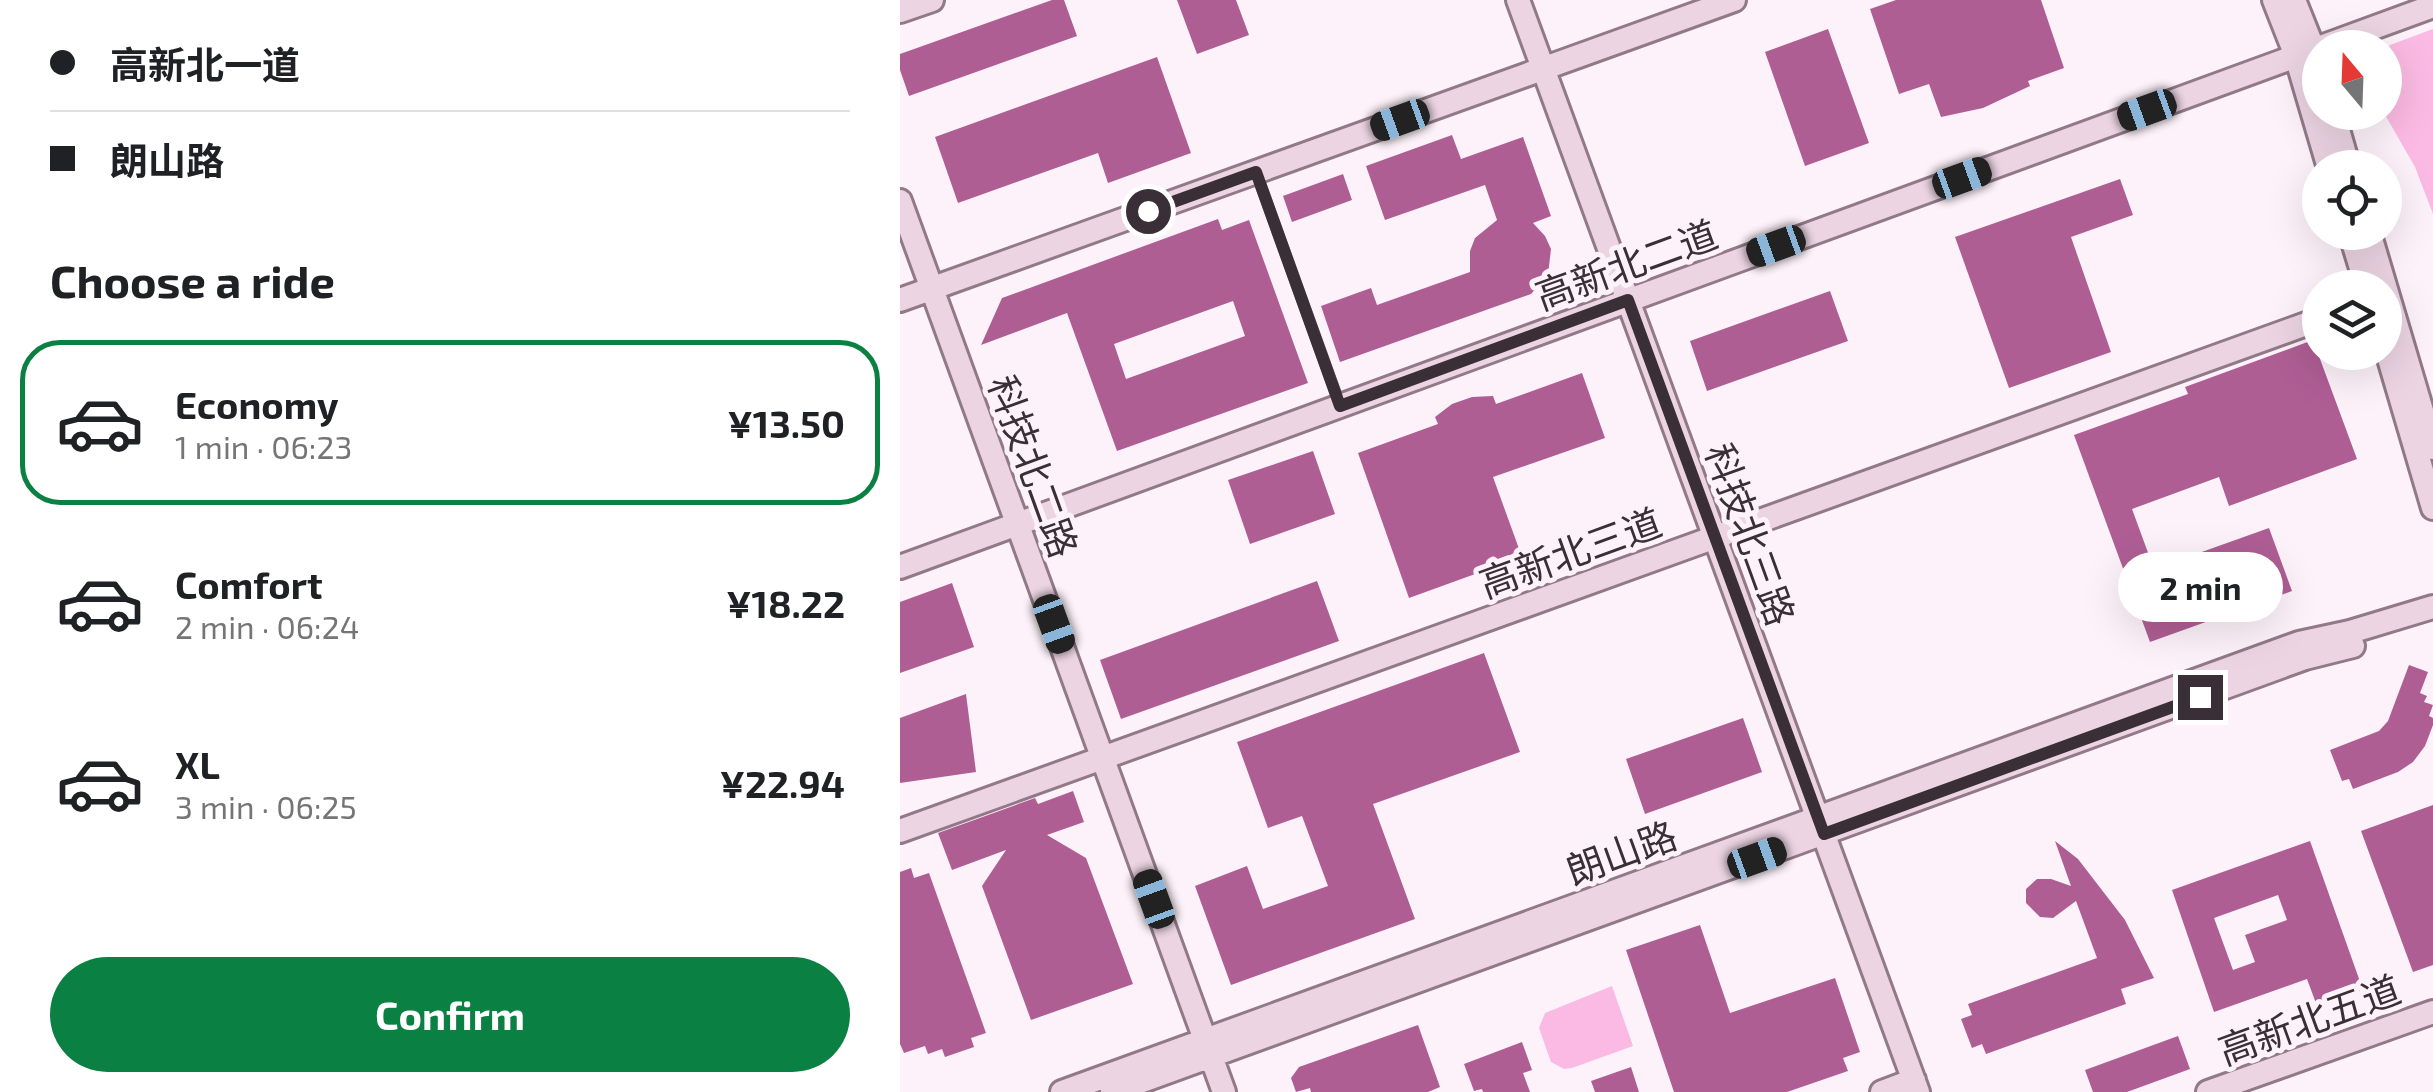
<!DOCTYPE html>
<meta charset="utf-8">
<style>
body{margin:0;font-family:"Exo 2","Noto Sans SC",sans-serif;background:#f6f6f6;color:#202124;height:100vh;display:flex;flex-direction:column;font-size:38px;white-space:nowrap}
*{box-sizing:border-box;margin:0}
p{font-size:32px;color:#757577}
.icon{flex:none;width:55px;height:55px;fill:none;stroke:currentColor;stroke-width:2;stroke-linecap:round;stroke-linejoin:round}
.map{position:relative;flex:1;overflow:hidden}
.panel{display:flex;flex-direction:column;background:#fff;width:900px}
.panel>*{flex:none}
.hud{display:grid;align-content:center;height:220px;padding:0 50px;background:#fff}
.needle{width:65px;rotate:341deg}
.fabs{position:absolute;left:1402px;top:30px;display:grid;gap:20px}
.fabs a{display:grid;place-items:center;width:100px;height:100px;border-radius:50%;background:#fff;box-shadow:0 10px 40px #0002;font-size:50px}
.end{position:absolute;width:45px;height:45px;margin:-22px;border:12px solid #3a2f36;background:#fff;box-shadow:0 0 0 5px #fff}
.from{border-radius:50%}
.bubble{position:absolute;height:70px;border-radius:35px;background:#fff;box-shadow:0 10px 40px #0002;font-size:32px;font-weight:700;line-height:70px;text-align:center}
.car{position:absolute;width:30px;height:60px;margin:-30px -15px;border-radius:12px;box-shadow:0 0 8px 2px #0007;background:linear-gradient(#222 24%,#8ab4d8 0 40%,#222 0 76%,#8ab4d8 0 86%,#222 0)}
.hud b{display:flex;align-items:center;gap:35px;height:95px;font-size:38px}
.hud b+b{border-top:2px solid #e0e0e0}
.hud i{width:25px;height:25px;background:#202124}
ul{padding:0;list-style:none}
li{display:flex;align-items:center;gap:30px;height:165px;margin:0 20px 15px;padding:0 30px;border:5px solid transparent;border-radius:40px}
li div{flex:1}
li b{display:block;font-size:38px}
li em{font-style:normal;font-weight:700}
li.on{border-color:#0b8043}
li>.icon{width:90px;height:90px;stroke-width:1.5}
h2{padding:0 50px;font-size:45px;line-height:120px}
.cta{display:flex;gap:20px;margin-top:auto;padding:20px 50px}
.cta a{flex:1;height:115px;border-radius:60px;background:#0b8043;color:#fff;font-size:40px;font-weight:700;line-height:115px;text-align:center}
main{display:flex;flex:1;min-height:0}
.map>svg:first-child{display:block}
</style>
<main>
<section class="panel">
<div class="hud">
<b><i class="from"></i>高新北一道</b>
<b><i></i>朗山路</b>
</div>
<h2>Choose a ride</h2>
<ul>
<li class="on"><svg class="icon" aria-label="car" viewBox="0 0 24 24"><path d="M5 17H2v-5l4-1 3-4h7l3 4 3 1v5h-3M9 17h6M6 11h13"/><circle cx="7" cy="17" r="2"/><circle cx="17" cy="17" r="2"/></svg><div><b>Economy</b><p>1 min · 06:23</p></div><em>¥13.50</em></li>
<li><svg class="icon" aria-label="car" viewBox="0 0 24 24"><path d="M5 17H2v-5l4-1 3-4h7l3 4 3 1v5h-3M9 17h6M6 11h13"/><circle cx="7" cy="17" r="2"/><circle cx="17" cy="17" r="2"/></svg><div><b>Comfort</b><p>2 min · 06:24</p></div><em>¥18.22</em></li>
<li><svg class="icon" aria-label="car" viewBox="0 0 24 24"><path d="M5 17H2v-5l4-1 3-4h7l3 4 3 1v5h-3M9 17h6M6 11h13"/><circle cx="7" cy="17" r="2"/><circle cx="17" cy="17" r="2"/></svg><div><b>XL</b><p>3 min · 06:25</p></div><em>¥22.94</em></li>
</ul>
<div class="cta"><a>Confirm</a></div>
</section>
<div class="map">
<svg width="1533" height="1092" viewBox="0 0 1533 1092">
<rect width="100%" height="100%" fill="#fdf2f9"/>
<!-- green -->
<path fill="#fbbae3" d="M1533 29V214L1515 167 1484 113 1485 55 1490 45Z
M712 986 733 1046 672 1068 664 1069 651 1062 639 1028 645 1013Z"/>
<!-- building -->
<path fill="#af5e94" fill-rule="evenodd" d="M152 0H164L177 36 9 96 0 70V54Z
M277 0H336L349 35 297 54Z
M996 0H1141L1164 68 1128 81 1130 86 1083 108 1041 117 1029 84 999 94 970 9Z
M928 29 969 143 905 166 865 52Z
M257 57 291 153 208 183 198 153 58 203 35 137Z
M552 135 561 159 623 137 651 216 633 223 645 236 651 249 648 275 631 294 440 362 421 306 471 288 477 305 570 272V251L575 238 597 220 585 185 485 220 466 166Z
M443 174 452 200 392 222 383 196Z
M1220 179 1233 215 1171 237 1211 352 1109 388 1055 237Z
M318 219 322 230 349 220 408 383 217 451 167 313 81 345 102 298ZM333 301 345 336 226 379 214 344Z
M930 291 948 341 807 391 790 341Z
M1413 340 1457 459 1329 506 1319 477 1232 509 1254 569 1369 528 1392 591 1250 642 1174 435 1288 394 1285 387Z
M682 373 705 438 593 477 622 557 509 598 458 453 538 424 535 417 552 404 572 397 593 396 596 404Z
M413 451 435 514 350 544 328 480Z
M417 581 439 641 221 719 200 660Z
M52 583 74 647 0 673V602Z
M584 653 620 752 473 804 515 919 331 985 295 886 347 866 363 909 428 886 402 816 368 828 337 742Z
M1509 665 1528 672 1520 693 1527 696 1524 702 1533 705 1529 716 1533 718V725L1525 746 1513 762 1498 772 1453 789 1449 779 1442 781 1430 750 1479 731 1488 721Z
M66 694 76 772 0 783V718Z
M843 718 862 772 745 814 726 759Z
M173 791 184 822 147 835 186 858 233 984 131 1020 82 886 106 850 52 870 38 833 135 798 138 804Z
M1533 805V965L1513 972 1461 831Z
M1155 841 1178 859 1225 920 1254 978 1221 989 1226 1004 1086 1054 1082 1044 1072 1048 1061 1019 1072 1015 1068 1004 1197 958 1176 901 1153 918 1140 917 1126 903V889L1137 879H1151L1171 886Z
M1410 841 1463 990 1417 1006 1407 979 1314 1012 1272 890ZM1378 895 1387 920 1345 935 1355 962 1333 970 1314 918Z
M11 868 14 878 29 873 86 1033 71 1038 74 1047 45 1057 42 1049 28 1054 25 1046 4 1053 0 1044V872Z
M800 925 830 1013 935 978 960 1052 943 1058 948 1071 887 1092H774L726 950Z
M518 1025 540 1087 528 1092H411L410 1088 396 1092 391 1078 399 1067Z
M1278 1036 1290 1069 1227 1092H1193L1185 1070Z
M622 1042 632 1070 623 1073 630 1092H583L582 1089 574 1091 564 1064Z
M731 1067 739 1092H695L691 1081Z"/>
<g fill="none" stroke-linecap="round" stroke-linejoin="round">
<defs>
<path id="lane" d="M357 175 439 402"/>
<path id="secondary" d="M618 0 1018 1092
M1374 0 1396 56 1429 168
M1394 0 1420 65
M0 11 32 0
M1433 112 1449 168
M0 201 324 1092
M1450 232 1467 288
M1469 232 1533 448
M0 300 834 0
M1485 345 1533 508
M0 567 1533 6
M0 831 1420 319
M162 1092 1399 643 1450 632 1533 607
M212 1092 1405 658 1453 646
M982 1092 1014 1080
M1308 1092 1533 1012"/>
</defs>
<!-- lane casing -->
<use href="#lane" stroke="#917988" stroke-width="12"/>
<!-- secondary casing -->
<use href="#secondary" stroke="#917988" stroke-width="28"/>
<!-- lane -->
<use href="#lane" stroke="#fff" stroke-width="8"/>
<!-- secondary -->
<use href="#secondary" stroke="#ecd4e3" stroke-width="22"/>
</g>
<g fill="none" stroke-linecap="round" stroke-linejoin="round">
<!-- route -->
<path stroke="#3a2f36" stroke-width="12" d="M248 211 356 172 440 406 728 300 924 834 1300 697"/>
</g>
<g text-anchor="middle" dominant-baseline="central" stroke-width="10" stroke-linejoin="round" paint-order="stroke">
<!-- street labels -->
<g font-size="38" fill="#3a2f36" stroke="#fdf2f9">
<text transform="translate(726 264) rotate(-20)">高新北二道</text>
<text transform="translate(134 466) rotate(70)">科技北二路</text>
<text transform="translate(851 534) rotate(70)">科技北三路</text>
<text transform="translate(670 552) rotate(-20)">高新北三道</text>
<text transform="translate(721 852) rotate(-20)">朗山路</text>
<text transform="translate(1409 1019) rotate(-20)">高新北五道</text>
</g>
</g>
</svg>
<div class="fabs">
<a><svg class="needle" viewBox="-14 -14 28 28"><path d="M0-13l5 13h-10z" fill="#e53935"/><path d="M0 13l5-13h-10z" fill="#757577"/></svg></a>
<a><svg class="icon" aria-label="locate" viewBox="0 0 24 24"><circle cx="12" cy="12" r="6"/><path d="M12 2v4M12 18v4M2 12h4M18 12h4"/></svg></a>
<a><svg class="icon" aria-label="layers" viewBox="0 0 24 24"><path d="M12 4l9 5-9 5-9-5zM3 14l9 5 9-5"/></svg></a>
</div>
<i class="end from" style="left:248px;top:211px"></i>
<i class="end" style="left:1300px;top:697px"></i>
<div class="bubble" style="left:1218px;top:552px;width:165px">2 min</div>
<i class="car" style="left:1247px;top:110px;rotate:250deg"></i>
<i class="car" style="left:500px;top:120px;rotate:250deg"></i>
<i class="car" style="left:1062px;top:178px;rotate:70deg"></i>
<i class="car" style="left:876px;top:246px;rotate:250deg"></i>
<i class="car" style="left:154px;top:624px;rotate:160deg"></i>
<i class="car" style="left:857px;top:858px;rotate:70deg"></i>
<i class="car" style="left:254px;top:899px;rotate:340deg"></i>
</div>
</main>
